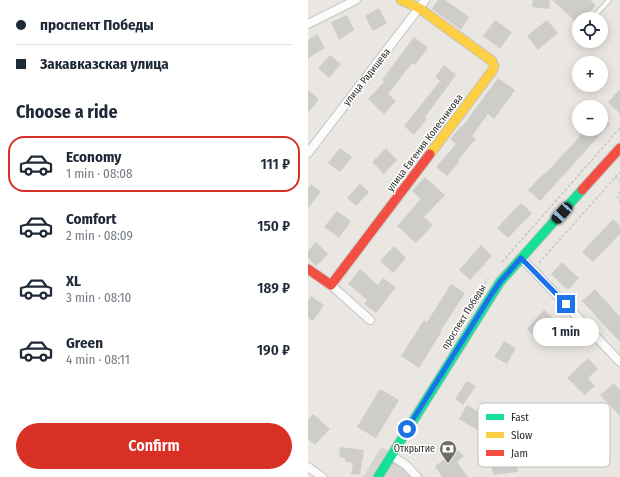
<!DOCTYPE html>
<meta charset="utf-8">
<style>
body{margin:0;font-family:"Fira Sans Condensed",sans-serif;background:#f6f6f7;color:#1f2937;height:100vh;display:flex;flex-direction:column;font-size:15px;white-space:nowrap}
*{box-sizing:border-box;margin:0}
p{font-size:13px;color:#747a83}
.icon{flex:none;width:22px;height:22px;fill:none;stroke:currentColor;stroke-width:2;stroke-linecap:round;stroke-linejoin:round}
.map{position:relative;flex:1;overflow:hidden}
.side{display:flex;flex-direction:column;background:#fff;width:308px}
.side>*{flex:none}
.guide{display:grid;align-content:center;height:88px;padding:0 16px;background:#fff}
.tools{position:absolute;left:264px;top:12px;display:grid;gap:8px}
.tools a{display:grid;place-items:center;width:36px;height:36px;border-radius:50%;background:#fff;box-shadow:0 2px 10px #0003;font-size:20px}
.end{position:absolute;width:18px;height:18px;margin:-9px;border:5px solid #1a73e8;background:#fff;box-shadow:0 0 0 2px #fff}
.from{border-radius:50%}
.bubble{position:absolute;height:28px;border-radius:14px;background:#fff;box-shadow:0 2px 10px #0003;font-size:13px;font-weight:600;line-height:28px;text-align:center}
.car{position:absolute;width:12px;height:24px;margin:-12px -6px;border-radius:5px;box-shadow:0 0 3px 1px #0007;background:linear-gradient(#222 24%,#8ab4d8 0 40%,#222 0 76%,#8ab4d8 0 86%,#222 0)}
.guide b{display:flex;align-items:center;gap:14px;height:38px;font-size:15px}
.guide b+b{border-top:1px solid #e0e1e3}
.guide i{width:10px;height:10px;background:#1f2937}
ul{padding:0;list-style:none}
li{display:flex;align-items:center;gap:12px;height:56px;margin:0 8px 6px;padding:0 8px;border:2px solid transparent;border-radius:16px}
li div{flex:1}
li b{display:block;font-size:15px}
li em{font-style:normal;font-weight:600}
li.current{border-color:#d93025}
li>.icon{width:36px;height:36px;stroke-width:1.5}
h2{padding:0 16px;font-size:18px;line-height:48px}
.cta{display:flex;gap:8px;margin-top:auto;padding:8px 16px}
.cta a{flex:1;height:46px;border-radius:24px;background:#d93025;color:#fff;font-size:16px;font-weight:600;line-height:46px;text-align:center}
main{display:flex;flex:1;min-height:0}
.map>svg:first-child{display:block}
</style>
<main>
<section class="side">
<div class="guide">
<b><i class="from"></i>проспект Победы</b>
<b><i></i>Закавказская улица</b>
</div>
<h2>Choose a ride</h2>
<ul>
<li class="current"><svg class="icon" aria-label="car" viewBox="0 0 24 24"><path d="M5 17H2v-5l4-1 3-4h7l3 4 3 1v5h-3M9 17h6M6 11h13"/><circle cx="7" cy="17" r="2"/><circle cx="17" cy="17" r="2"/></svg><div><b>Economy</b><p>1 min · 08:08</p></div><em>111 ₽</em></li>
<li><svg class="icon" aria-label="car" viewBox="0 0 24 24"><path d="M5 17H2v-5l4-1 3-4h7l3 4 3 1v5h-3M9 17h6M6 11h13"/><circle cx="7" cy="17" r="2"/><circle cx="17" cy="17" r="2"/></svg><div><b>Comfort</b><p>2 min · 08:09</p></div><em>150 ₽</em></li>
<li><svg class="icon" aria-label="car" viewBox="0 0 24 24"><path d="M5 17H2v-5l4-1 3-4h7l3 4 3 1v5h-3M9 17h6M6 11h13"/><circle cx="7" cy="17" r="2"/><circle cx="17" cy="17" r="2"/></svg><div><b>XL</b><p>3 min · 08:10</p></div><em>189 ₽</em></li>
<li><svg class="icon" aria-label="car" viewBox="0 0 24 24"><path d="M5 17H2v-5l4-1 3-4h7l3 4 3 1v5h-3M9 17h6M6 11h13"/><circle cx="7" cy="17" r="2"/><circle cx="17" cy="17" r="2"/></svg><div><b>Green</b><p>4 min · 08:11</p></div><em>190 ₽</em></li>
</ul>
<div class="cta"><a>Confirm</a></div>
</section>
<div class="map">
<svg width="312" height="477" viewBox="0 0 312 477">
<rect width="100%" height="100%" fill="#eae7e2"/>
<!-- plaza -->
<path fill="#d8d5d0" d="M73 447 94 458 109 470 116 477H55Z"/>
<!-- building -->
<path fill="#cfcdc9" d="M130 0H137L161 17 153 30 124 9Z
M225 0H242L241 9 224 7Z
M244 0H282L288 5 275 19H271V22L268 19 267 21Z
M71 8 79 23 65 31 57 16Z
M39 15 46 30 31 40 23 22Z
M187 20 204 32 192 49 175 36Z
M239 20 250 33 230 50 219 36Z
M9 34 17 48 0 58V40Z
M106 37 120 48 107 65 104 63 80 94 88 101 76 114 60 99 76 82 74 80Z
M22 55 33 64 21 78 10 68Z
M136 65 148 75 117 117 119 119 106 135 96 126 132 81 127 77Z
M190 78 207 90 186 119 180 114 164 136 168 139 150 160 152 161 139 176 128 167 148 144 142 139 153 126 154 127Z
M312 89V114L300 102Z
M0 90 11 99 0 113Z
M293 115 302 124 232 201 220 190 236 173 237 174 273 135 271 134 275 129H293Z
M32 148 44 157 32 172 20 163Z
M78 148 89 160 76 174 64 162Z
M117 177 137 195 116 217 125 225 108 243 89 226 113 199 104 191Z
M3 184 13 192 0 208V188Z
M52 184 61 192 48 206 39 198Z
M213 203 224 213 200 238 189 228Z
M29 211 43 221 31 238 16 227Z
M305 219 312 226V234L285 262 274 252Z
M8 242 20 254 8 266 0 258V251Z
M173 245 184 256 162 280 151 270Z
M86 246 98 258 85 273 72 261Z
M254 262 271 278 260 290 243 274Z
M52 269 70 285 75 278 88 287 68 313 56 304 59 300 40 284Z
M143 284 157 293 133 330 134 331 111 368 93 356 116 320 119 322Z
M287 289 312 317V342L274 301Z
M3 296 16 305 5 321 0 318V301Z
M236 310 253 325 235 344 219 329Z
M196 341 208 348 199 364 186 357Z
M280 358 290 369 280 378 287 386 277 395 259 378Z
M159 381 168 386 155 405 147 399Z
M306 383 312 390V416L292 395Z
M72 389 91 400 68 438 49 427Z
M159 405 179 417 171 431 151 419Z
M5 414 22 429 7 445 0 439V419Z
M290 437 294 465 275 468 271 440Z
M32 447 56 450 52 475 43 474 45 463 37 462V458L31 457Z
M206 447 210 472 185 475 181 450Z
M150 450 156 456 149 462 160 477H134L127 466Z"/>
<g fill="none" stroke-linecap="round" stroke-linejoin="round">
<defs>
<path id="lane" d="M284 19 301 0"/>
<path id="street" d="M0 24 48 0
M0 153 117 0
M213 258 225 270 312 362
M23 285 62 320
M83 455 99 466 109 477
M0 467 14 477"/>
<path id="fast" d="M70 477 192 282 274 190"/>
<path id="slow" d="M93 0 111 8 184 61 186 66 184 71 122 154"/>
<path id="jam" d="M274 190 312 148
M0 269 23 285 122 154"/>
</defs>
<!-- lane casing -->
<use href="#lane" stroke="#c4c3c3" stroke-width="6"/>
<!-- street casing -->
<use href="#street" stroke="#c4c3c3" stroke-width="10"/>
<!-- fast casing -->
<use href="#fast" stroke="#c4c3c3" stroke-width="11"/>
<!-- slow casing -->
<use href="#slow" stroke="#c4c3c3" stroke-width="11"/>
<!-- jam casing -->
<use href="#jam" stroke="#c4c3c3" stroke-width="11"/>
<!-- path -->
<path stroke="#c8c8c7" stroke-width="1.5" stroke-dasharray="3 2" stroke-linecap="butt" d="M307 177 312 181
M312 192 309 196 312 202
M194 262 312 128
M231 263 312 172
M145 335 167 298 180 279"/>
<!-- lane -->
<use href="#lane" stroke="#fcfbfb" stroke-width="4"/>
<!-- street -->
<use href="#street" stroke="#fcfbfb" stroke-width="8"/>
<!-- fast -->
<use href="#fast" stroke="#16e098" stroke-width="9"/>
<!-- slow -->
<use href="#slow" stroke="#ffcf43" stroke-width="9"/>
<!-- jam -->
<use href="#jam" stroke="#f24e42" stroke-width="9"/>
</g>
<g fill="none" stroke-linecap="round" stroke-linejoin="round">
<!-- route -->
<path stroke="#1a73e8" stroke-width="5" d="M99 429 185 292 192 282 213 258 258 304"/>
</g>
<!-- icons -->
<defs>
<symbol id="bank-pin" viewBox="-11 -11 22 30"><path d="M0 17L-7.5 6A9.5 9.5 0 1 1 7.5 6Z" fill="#6e6d6c" stroke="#fff"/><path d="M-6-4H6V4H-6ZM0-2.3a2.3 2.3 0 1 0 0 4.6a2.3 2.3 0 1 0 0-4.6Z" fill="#fff"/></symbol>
</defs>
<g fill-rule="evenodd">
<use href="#bank-pin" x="130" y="439" width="20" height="27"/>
</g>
<g text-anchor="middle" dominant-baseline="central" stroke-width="3" stroke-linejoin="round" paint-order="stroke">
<!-- street labels -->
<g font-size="10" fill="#2c2c2c" stroke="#fff">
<text transform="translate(59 77) rotate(-52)">улица Радищева</text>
<text transform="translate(117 143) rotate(-53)">улица Евгения Колесникова</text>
<text transform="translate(156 317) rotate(-58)">проспект Победы</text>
</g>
<!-- poi labels -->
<g font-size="10" fill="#2c2c2c" stroke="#fff" text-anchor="end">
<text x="127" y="449">Открытие</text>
</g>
</g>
<!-- legend -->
<rect x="170" y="403" width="132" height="64" rx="6" fill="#fff" stroke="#c0c0c0" stroke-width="1"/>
<rect x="178" y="414" width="18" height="6" fill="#16e098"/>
<rect x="178" y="432" width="18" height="6" fill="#ffcf43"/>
<rect x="178" y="450" width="18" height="6" fill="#f24e42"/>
<g font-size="11" fill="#2c2c2c">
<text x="203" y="421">Fast</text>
<text x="203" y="439">Slow</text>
<text x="203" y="457">Jam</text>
</g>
</svg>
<div class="tools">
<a><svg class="icon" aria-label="locate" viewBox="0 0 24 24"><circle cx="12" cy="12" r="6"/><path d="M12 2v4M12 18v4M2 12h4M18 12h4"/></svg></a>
<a>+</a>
<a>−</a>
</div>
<i class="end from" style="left:99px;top:429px"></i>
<i class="end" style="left:258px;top:304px"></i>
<div class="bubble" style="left:225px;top:318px;width:66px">1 min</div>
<i class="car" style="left:254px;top:213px;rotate:222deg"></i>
</div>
</main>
